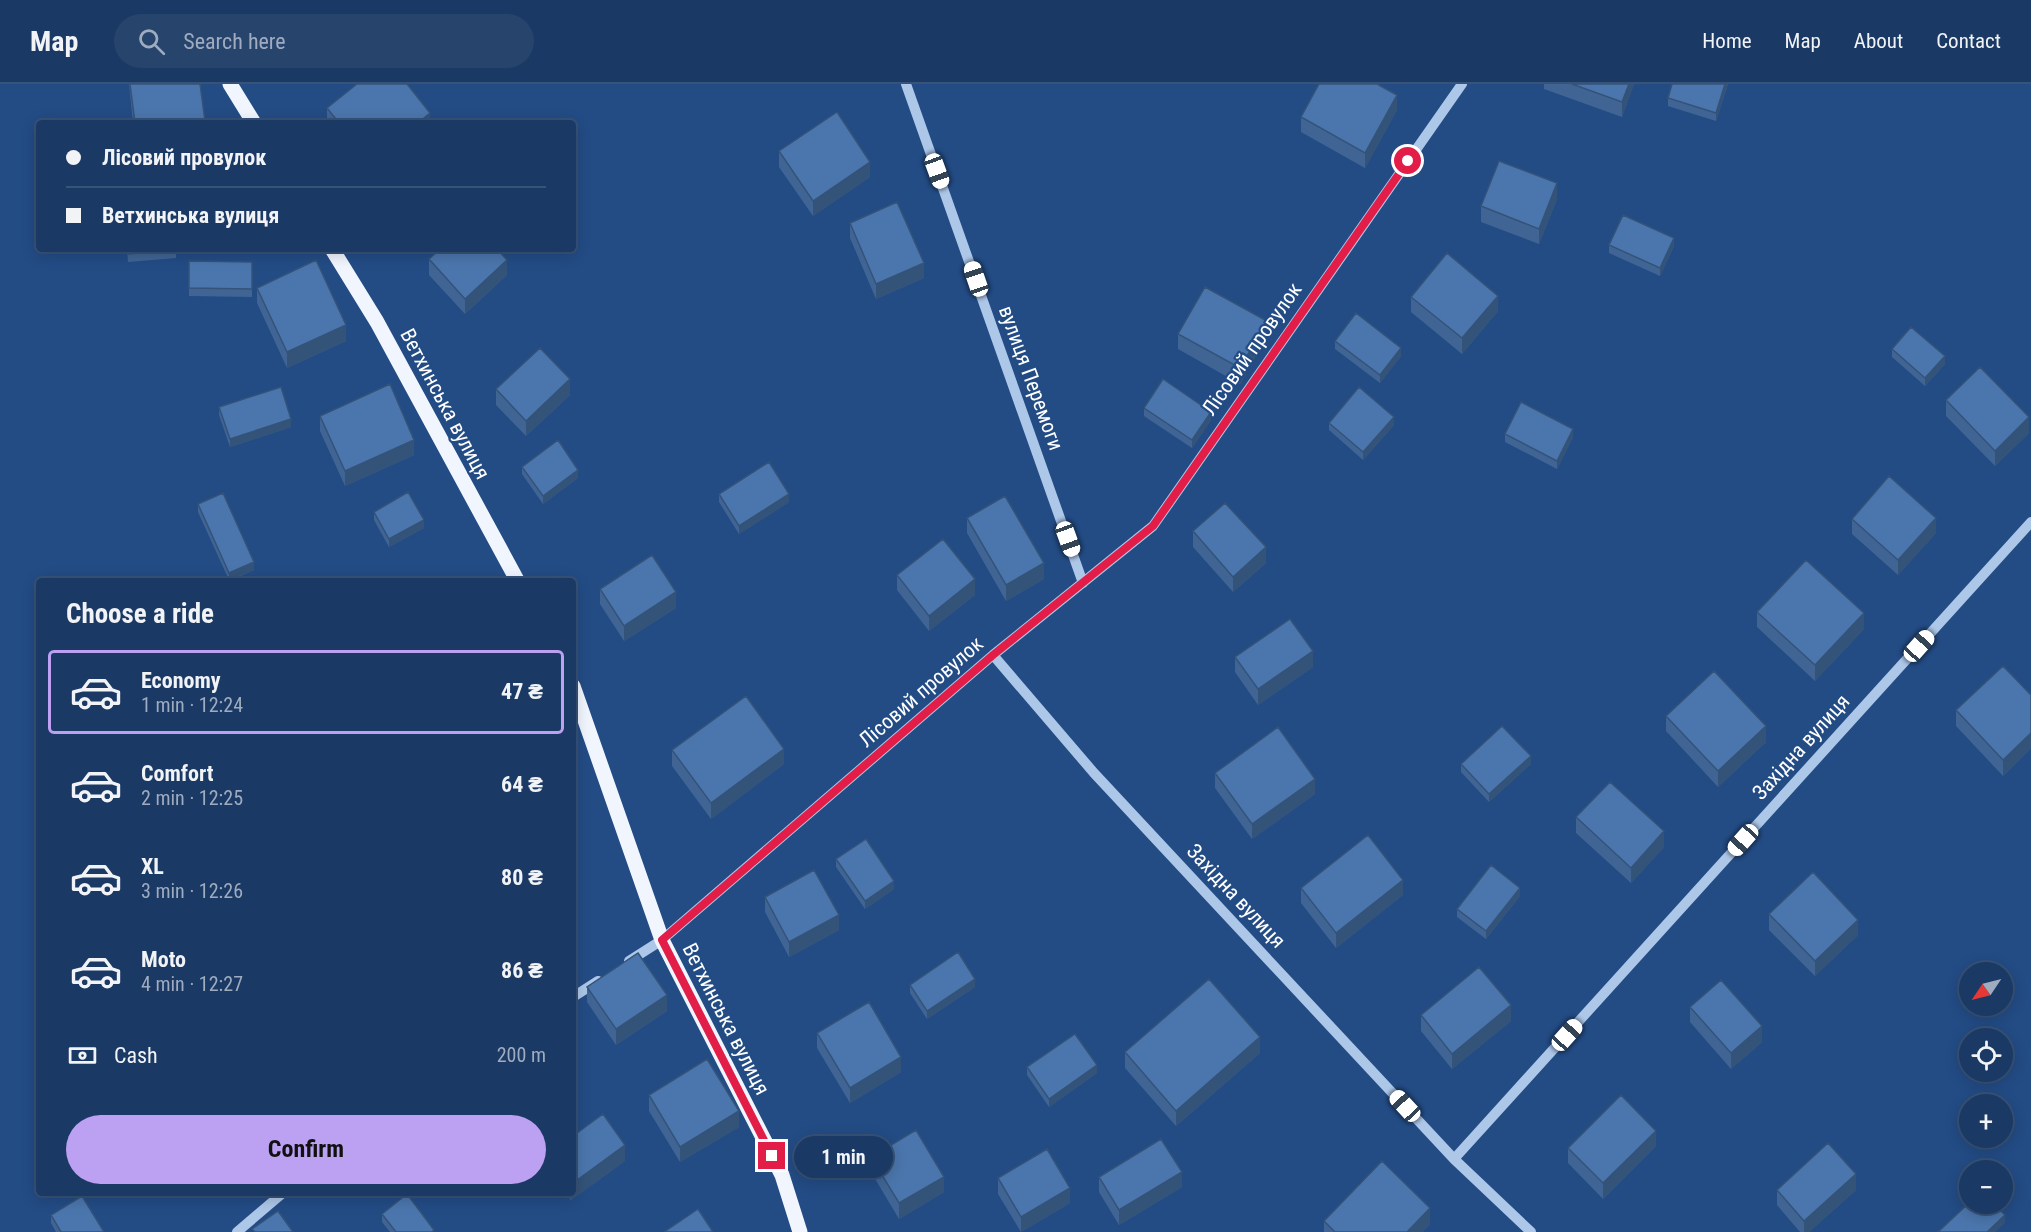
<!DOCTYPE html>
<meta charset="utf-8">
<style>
body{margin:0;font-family:"Roboto Condensed",sans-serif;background:#27446d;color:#f1f3f6;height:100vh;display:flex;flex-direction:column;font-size:22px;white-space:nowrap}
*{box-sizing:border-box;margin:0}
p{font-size:20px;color:#9facbf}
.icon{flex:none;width:33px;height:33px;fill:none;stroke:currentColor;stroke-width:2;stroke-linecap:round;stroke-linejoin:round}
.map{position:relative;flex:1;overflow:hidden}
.details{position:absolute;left:36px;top:494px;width:540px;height:618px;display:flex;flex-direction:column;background:#1a3964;border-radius:6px;box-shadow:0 3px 15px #0003,0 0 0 2px #385378}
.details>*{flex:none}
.guide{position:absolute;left:36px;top:36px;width:540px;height:132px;border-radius:6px;box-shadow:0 3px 15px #0003,0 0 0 2px #385378;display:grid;align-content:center;height:132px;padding:0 30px;background:#1a3964}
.needle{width:39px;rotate:235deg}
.fabs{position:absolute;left:1959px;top:878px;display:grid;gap:12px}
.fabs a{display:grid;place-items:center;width:54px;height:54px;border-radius:50%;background:#1a3964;box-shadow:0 3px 15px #0003,0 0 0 2px #385378;font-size:30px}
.end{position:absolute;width:27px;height:27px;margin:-14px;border:8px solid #e11d48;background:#fff;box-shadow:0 0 0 3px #fff}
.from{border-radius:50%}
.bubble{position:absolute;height:42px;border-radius:21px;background:#1a3964;box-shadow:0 3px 15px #0003,0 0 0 2px #385378;font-size:20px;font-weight:700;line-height:42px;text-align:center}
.car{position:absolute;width:18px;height:36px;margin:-18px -9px;border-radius:8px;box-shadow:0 0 4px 2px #0007;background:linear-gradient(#fff 24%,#345 0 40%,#fff 0 76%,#345 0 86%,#fff 0)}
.guide b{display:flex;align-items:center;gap:21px;height:57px;font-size:22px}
.guide b+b{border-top:2px solid #385378}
.guide i{width:15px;height:15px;background:#f1f3f6}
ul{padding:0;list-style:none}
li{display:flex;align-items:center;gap:18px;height:84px;margin:0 12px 9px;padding:0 18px;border:3px solid transparent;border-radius:6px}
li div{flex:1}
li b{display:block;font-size:22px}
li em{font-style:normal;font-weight:700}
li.active{border-color:#bca0f2}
li>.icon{width:54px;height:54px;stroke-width:1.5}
h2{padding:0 30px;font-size:27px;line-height:72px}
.pay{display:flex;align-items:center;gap:15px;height:66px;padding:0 30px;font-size:22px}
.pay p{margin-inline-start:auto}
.primary-button{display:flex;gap:12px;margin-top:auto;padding:12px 30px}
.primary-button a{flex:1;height:69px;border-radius:36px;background:#bca0f2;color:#111;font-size:24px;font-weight:700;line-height:69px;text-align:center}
header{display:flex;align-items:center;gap:36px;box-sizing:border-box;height:84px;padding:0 30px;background:#1a3964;border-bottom:2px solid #385378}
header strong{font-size:28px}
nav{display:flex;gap:33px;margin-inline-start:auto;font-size:21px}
.search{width:420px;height:54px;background:#27446d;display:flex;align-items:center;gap:15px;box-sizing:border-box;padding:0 21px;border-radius:33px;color:#9facbf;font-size:22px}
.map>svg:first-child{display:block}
</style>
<header>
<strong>Map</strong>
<div class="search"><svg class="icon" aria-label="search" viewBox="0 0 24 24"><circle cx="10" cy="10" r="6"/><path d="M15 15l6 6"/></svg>Search here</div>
<nav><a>Home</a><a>Map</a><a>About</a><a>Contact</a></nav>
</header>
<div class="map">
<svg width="2031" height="1148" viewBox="0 0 2031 1148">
<rect width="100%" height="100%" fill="#234c85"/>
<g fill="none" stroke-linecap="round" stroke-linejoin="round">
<!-- minor -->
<path stroke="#adc7e9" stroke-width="10" d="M906 0 1083 499
M993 571 1094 689 1454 1075 1531 1148
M629 877 662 856 993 571 1153 442 1462 0
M573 913 598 897
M1454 1075 2031 438
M237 1148 284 1108"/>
<!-- major -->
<path stroke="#f0f5fe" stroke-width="15" d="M230 0 254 39
M332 165 377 238 517 496
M573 602 662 856 782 1091 800 1148"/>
</g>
<!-- wall -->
<path fill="#406595" d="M129 0H200L205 39H133Z
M1544 0H1634L1622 33 1544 5Z
M1728 0 1716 37 1668 22V14Z
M327 24 430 39H327Z
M1397 26 1365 84 1301 48V33Z
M779 67 870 93 813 132 779 83Z
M1557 115 1539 160 1481 138V122Z
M850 139 924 194 876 215 850 154Z
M1609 161 1674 162 1660 192 1609 169Z
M127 165H176V174L128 178Z
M429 175 507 191 465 230 429 191Z
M189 177 252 178V213L189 212Z
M257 204 346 257 287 284 257 219Z
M1411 213 1498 227 1462 270 1411 228Z
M1178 250 1267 252 1240 300 1178 265Z
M1335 257 1401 272 1380 299 1335 265Z
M1892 265 1945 280 1925 302 1892 273Z
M496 305 570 311 526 352 496 321Z
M1946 316 2029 349 1995 382 1946 332Z
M219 323 291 343 230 363 219 331Z
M1144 324 1211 336 1192 364 1144 332Z
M320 332 414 371 345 402 320 347Z
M1329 339 1394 341 1363 376 1329 346Z
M1505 350 1573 353 1557 385 1505 358Z
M522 383 578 394 543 420 522 390Z
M719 410 789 418 739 450 719 418Z
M198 420 254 486 231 496H229L198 428Z
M374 428 424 444 389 463 374 436Z
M967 434 1044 495 1006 517 967 449Z
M1852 435 1936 449 1898 491 1852 450Z
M1193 447 1266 479 1233 508 1193 463Z
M897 491 975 511 929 547 897 506Z
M600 505 676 524 624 557 600 520Z
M1757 528 1864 545 1815 597 1757 543Z
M1235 573 1313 583 1258 621 1235 588Z
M2031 611V664L2003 692 1956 642V626Z
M1666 632 1766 658 1718 703 1666 647Z
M672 666 784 680 711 735 672 682Z
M1461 680H1531L1489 718 1461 688Z
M1215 689 1315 710 1252 755 1215 704Z
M1576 733 1664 763 1631 799 1576 749Z
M836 775 894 805 865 825 836 783Z
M1301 804 1403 811 1336 864 1301 819Z
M1520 812 1486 855 1457 833V825Z
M765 813 839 846 789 873 765 828Z
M1769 830 1858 851 1815 892 1769 846Z
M910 901 975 903 927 935 910 909Z
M587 903 667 927 616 961 587 918Z
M1690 923 1762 958 1731 985 1690 938Z
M1421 931 1511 937 1452 985 1421 947Z
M817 949 901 988 850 1019 817 964Z
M1125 968 1260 969 1176 1042 1125 984Z
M1027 983 1097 989 1049 1023 1027 991Z
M649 1011 739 1043 680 1078 649 1027Z
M1656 1062 1603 1115 1568 1079V1064Z
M871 1073 944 1108 899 1135 871 1088Z
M625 1077 571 1116 565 1108H573Z
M1099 1093 1182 1103 1119 1141 1099 1108Z
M998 1094 1070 1119 1021 1148 998 1110Z
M1777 1106H1856L1809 1148H1800L1777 1121Z
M382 1130 434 1148H390L382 1138Z
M51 1131 104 1148H56L51 1139Z
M1324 1137 1430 1140 1422 1148H1324Z"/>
<!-- shaded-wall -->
<path fill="#345379" d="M1629 0H1634L1622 33V18Z
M1725 0H1728L1716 37V29Z
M1397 11V26L1365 84V69Z
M430 29V39H418Z
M870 78V93L813 132V117Z
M1557 99V115L1539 160V145Z
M1674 154V162L1660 192V184Z
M223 165H233L223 168Z
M507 176V191L465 230V215Z
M924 179V194L876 215V200Z
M1498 212V227L1462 270V254Z
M1267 237V252L1240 300V284Z
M346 241V257L287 284V268Z
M1401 264V272L1380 299V291Z
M1945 272V280L1925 302V294Z
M570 295V311L526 352V337Z
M1211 328V336L1192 364V356Z
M1394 333V341L1363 376V368Z
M2029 333V349L1995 382V367Z
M291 335V343L230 363V355Z
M1573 345V353L1557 385V377Z
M414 356V371L345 402V387Z
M578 386V394L543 420V412Z
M789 410V418L739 450V442Z
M1936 434V449L1898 491V476Z
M424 436V444L389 463V455Z
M1266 463V479L1233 508V493Z
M254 478V486L229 496V489Z
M1044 479V495L1006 517V501Z
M975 495V511L929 547V532Z
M676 508V524L624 557V542Z
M1864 529V545L1815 597V581Z
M1313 567V583L1258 621V605Z
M1766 642V658L1718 703V687Z
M2031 649V664L2003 692V676Z
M784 665V680L711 735V719Z
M1531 672V680L1489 718V710Z
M1315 695V710L1252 755V740Z
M1664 747V763L1631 799V784Z
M1403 796V811L1336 864V849Z
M894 797V805L865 825V817Z
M1520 804V812L1486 855V847Z
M839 831V846L789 873V858Z
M1858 836V851L1815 892V877Z
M975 895V903L927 935V927Z
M667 911V927L616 961V945Z
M1511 921V937L1452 985V970Z
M1762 942V958L1731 985V969Z
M1260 953V969L1176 1042V1027Z
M901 973V988L850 1019V1004Z
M1097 981V989L1049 1023V1015Z
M739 1027V1043L680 1078V1063Z
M1656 1047V1062L1603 1115V1099Z
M625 1061V1077L571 1116V1108H573V1099Z
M1182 1088V1103L1119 1141V1126Z
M1856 1090V1106L1809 1148H1804V1137Z
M944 1093V1108L899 1135V1119Z
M1070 1104V1119L1021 1148V1133Z
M1430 1124V1140L1422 1148H1407Z
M2005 1131V1139L1995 1148H1987Z"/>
<!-- building -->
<path fill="#4b76ad" stroke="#345379" stroke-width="1.5" d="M130 0H200L205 37 188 39H135Z
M357 0H407L430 29 418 39H339L327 24Z
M1319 0H1377L1397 11 1365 69 1301 33Z
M1572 0H1629L1622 18Z
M1672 0H1725L1716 29 1668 14Z
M837 28 870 78 813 117 779 67Z
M1499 77 1557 99 1539 145 1481 122Z
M897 118 924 179 876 200 850 139Z
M1623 131 1674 154 1660 184 1609 161Z
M128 165H176V166L128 170Z
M440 165H497L507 176 465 215 429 175Z
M1447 169 1498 212 1462 254 1411 213Z
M316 176 346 241 287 268 257 204Z
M189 177 252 178V205L189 204Z
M1205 203 1267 237 1240 284 1178 250Z
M1356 229 1401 264 1380 291 1335 257Z
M1911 243 1945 272 1925 294 1892 265Z
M540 264 570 295 526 337 496 305Z
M1980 283 2029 333 1995 367 1946 316Z
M1163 295 1211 328 1192 356 1144 324Z
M390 300 414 356 345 387 320 332Z
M281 303 291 335 230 355 219 323Z
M1359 303 1394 333 1363 368 1329 339Z
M1521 318 1573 345 1557 377 1505 350Z
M558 356 578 386 543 412 522 383Z
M769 378 789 410 739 442 719 410Z
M1889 392 1936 434 1898 476 1852 435Z
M408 408 424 436 389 455 374 428Z
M223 409 254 478 229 489 198 420Z
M1005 412 1044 479 1006 501 967 434Z
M1225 419 1266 463 1233 493 1193 447Z
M943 455 975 495 929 532 897 491Z
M652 471 676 508 624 542 600 505Z
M1806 476 1864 529 1815 581 1757 528Z
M1290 535 1313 567 1258 605 1235 573Z
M2003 582 2031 611V649L2003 676 1956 626Z
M1714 587 1766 642 1718 687 1666 632Z
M746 612 784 665 711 719 672 666Z
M1502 642 1531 672 1489 710 1461 680Z
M1278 643 1315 695 1252 740 1215 689Z
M1610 698 1664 747 1631 784 1576 733Z
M1368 751 1403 796 1336 849 1301 804Z
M866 755 894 797 865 817 836 775Z
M1491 781 1520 804 1486 847 1457 825Z
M814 786 839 831 789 858 765 813Z
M1813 788 1858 836 1815 877 1769 830Z
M958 868 975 895 927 927 910 901Z
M638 869 667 911 616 945 587 903Z
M1479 883 1511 921 1452 970 1421 931Z
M1209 895 1260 953 1176 1027 1125 968Z
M1721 896 1762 942 1731 969 1690 923Z
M869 918 901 973 850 1004 817 949Z
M1075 950 1097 981 1049 1015 1027 983Z
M707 975 739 1027 680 1063 649 1011Z
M1621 1011 1656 1047 1603 1099 1568 1064Z
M603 1030 625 1061 573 1099V1052Z
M916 1046 944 1093 899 1119 871 1073Z
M1161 1055 1182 1088 1119 1126 1099 1093Z
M1828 1059 1856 1090 1804 1137 1777 1106Z
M1047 1065 1070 1104 1021 1133 998 1094Z
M1382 1077 1430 1124 1407 1148H1335L1324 1137Z
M407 1110 434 1146 432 1148H396L382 1130Z
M82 1112 104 1148H61L51 1131Z
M1970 1118V1119H1993L2005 1131 1987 1148H1938Z
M698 1125 713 1148H664Z
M278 1127 293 1148H255L252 1145Z"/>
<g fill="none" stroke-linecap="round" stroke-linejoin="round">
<!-- route -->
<path stroke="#e11d48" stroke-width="8" d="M772 1072 662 856 993 571 1153 442 1408 77"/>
</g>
<g text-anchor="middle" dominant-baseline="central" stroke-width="4.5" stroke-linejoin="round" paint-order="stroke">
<!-- street labels -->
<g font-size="21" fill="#fff" stroke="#234c85">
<text transform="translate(1252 265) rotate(-55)">Лісовий провулок</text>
<text transform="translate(1031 294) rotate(70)">вулиця Перемоги</text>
<text transform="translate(445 320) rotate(62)">Ветхинська вулиця</text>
<text transform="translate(921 608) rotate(-41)">Лісовий провулок</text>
<text transform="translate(1801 663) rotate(-48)">Західна вулиця</text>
<text transform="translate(1236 812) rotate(47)">Західна вулиця</text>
<text transform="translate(726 935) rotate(63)">Ветхинська вулиця</text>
</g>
</g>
</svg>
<div class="fabs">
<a><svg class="needle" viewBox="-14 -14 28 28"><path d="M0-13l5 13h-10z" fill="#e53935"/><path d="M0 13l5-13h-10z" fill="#9facbf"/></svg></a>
<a><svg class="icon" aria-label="locate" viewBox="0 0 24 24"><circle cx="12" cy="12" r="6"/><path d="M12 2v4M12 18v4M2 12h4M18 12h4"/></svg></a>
<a>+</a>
<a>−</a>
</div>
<i class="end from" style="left:1408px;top:77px"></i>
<i class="end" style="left:772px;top:1072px"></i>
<div class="bubble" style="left:794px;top:1052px;width:99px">1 min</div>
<i class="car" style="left:937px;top:87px;rotate:160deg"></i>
<i class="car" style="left:976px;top:195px;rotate:341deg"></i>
<i class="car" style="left:1068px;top:455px;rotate:160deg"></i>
<i class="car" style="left:1919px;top:562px;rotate:42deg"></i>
<i class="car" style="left:1743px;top:756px;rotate:222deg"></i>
<i class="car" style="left:1567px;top:951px;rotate:42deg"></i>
<i class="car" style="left:1405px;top:1022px;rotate:317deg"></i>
<div class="guide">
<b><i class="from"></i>Лісовий провулок</b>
<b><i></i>Ветхинська вулиця</b>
</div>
<section class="details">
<h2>Choose a ride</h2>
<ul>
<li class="active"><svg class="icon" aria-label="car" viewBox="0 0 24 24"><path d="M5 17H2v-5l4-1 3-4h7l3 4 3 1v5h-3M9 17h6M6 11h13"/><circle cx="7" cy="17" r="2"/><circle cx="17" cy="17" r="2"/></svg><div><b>Economy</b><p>1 min · 12:24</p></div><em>47 ₴</em></li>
<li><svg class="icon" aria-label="car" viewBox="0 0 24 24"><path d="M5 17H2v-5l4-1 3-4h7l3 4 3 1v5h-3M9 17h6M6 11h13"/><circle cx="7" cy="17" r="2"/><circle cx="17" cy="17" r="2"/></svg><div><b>Comfort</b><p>2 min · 12:25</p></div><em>64 ₴</em></li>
<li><svg class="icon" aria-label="car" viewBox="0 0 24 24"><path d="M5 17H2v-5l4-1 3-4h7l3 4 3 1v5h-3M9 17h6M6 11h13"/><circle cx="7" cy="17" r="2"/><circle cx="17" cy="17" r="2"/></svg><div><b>XL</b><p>3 min · 12:26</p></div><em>80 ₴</em></li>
<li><svg class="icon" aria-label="car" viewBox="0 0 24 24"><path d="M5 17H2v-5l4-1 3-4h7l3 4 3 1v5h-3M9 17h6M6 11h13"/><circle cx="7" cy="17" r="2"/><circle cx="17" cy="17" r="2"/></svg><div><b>Moto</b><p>4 min · 12:27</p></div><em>86 ₴</em></li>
</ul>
<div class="pay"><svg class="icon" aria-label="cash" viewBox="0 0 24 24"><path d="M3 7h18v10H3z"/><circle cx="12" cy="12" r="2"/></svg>Cash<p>200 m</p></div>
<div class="primary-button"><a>Confirm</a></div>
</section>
</div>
